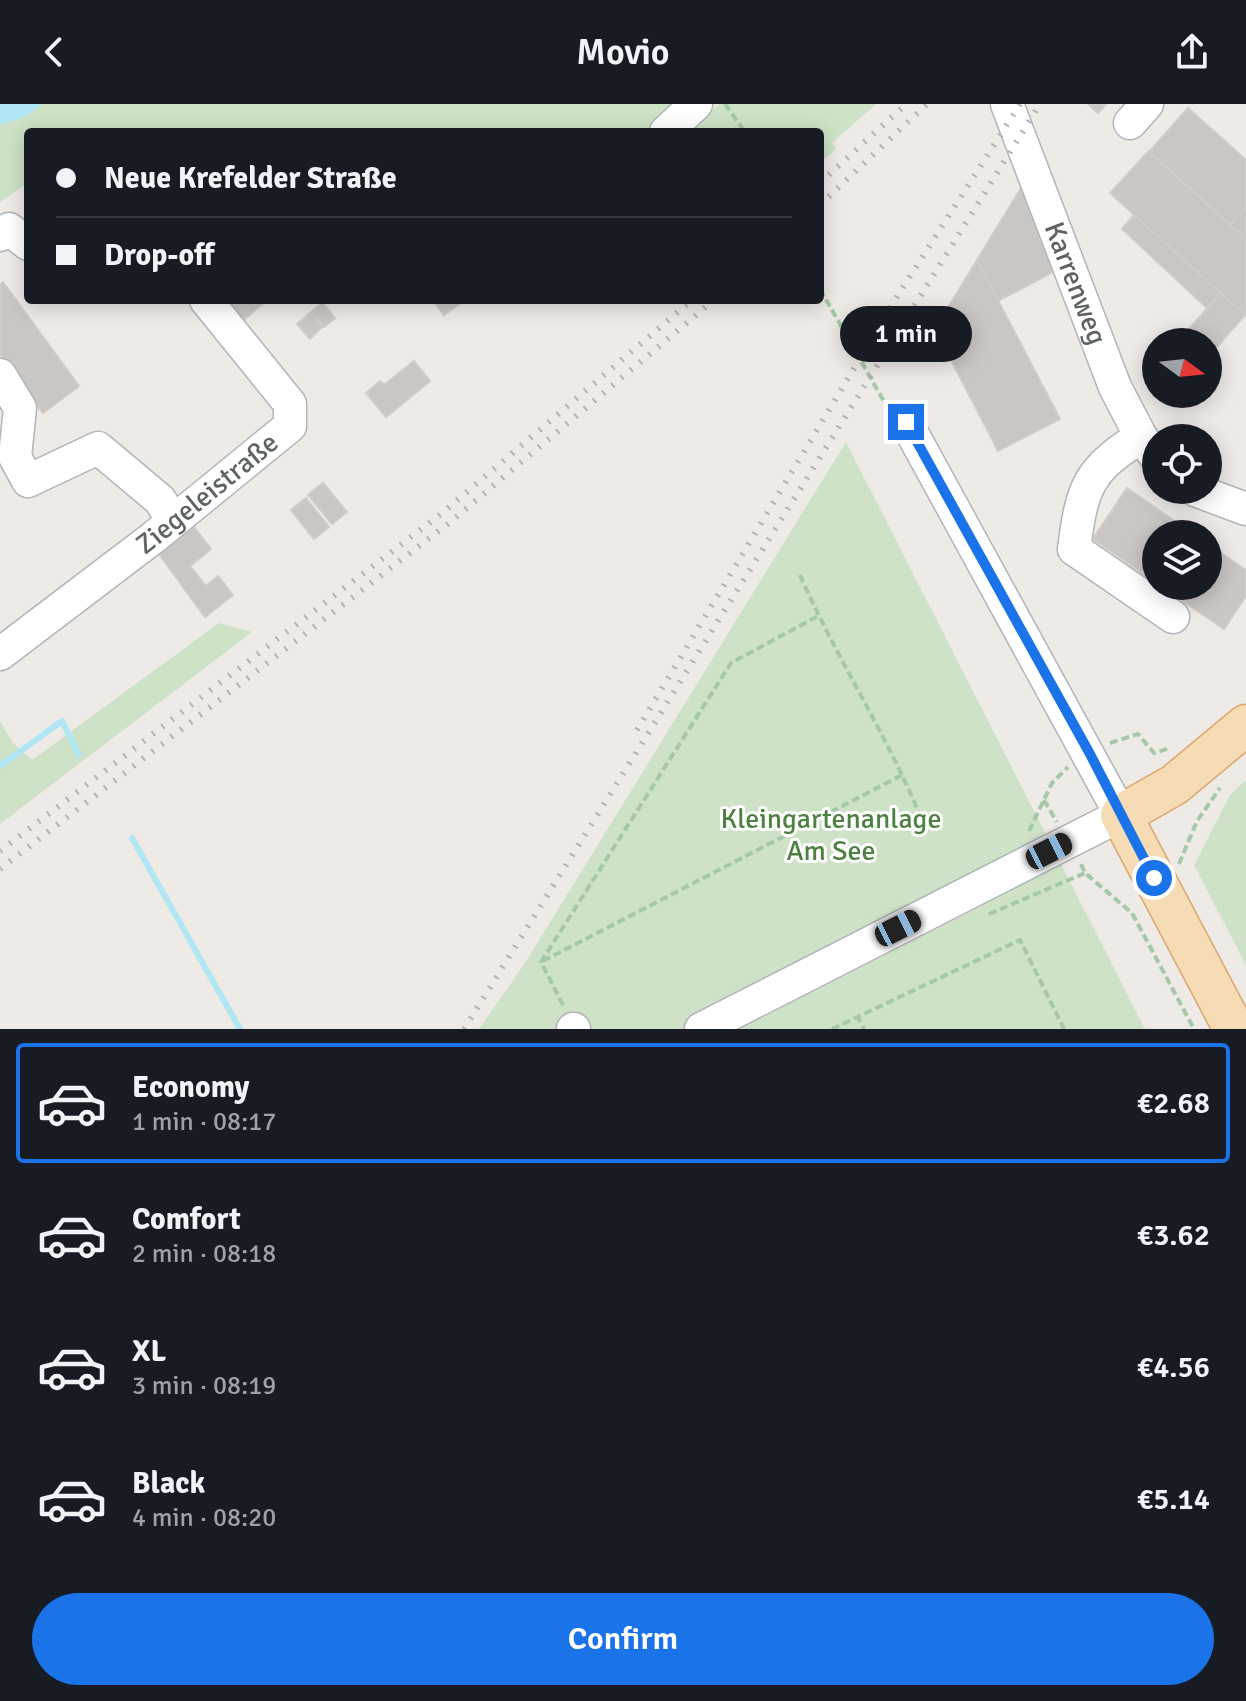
<!DOCTYPE html>
<meta charset="utf-8">
<style>
body{margin:0;font-family:Signika,sans-serif;background:#242831;color:#f1f3f6;height:100vh;display:flex;flex-direction:column;font-size:30px;white-space:nowrap}
*{box-sizing:border-box;margin:0}
p{font-size:26px;color:#9ea1a6}
.icon{flex:none;width:44px;height:44px;fill:none;stroke:currentColor;stroke-width:2;stroke-linecap:round;stroke-linejoin:round}
.map{position:relative;height:925px;overflow:hidden}
.drawer{display:flex;flex-direction:column;background:#171b24;flex:1}
.drawer>*{flex:none}
.guide{position:absolute;left:24px;top:24px;width:800px;height:176px;border-radius:8px;box-shadow:0 4px 20px #0003;display:grid;align-content:center;height:176px;padding:0 32px;background:#171b24}
.needle{width:52px;rotate:105deg}
.controls{position:absolute;left:1142px;top:224px;display:grid;gap:16px}
.controls a{display:grid;place-items:center;width:80px;height:80px;border-radius:50%;background:#171b24;box-shadow:0 4px 20px #0003;font-size:40px}
.end{position:absolute;width:36px;height:36px;margin:-18px;border:10px solid #1a73e8;background:#fff;box-shadow:0 0 0 4px #fff}
.from{border-radius:50%}
.bubble{position:absolute;height:56px;border-radius:28px;background:#171b24;box-shadow:0 4px 20px #0003;font-size:26px;font-weight:600;line-height:56px;text-align:center}
.car{position:absolute;width:24px;height:48px;margin:-24px -12px;border-radius:10px;box-shadow:0 0 6px 2px #0007;background:linear-gradient(#222 24%,#8ab4d8 0 40%,#222 0 76%,#8ab4d8 0 86%,#222 0)}
.guide b{display:flex;align-items:center;gap:28px;height:76px;font-size:30px}
.guide b+b{border-top:2px solid #363941}
.guide i{width:20px;height:20px;background:#f1f3f6}
ul{padding:14px 0 0;list-style:none}
li{display:flex;align-items:center;gap:24px;height:120px;margin:0 16px 12px;padding:0 16px;border:4px solid transparent;border-radius:8px}
li div{flex:1}
li b{display:block;font-size:30px}
li em{font-style:normal;font-weight:600}
li.active{border-color:#1a73e8}
li>.icon{width:72px;height:72px;stroke-width:1.5}
.primary-button{display:flex;gap:16px;margin-top:auto;padding:16px 32px}
.primary-button a{flex:1;height:92px;border-radius:48px;background:#1a73e8;color:#fff;font-size:32px;font-weight:600;line-height:92px;text-align:center}
header{display:flex;justify-content:space-between;align-items:center;height:104px;padding:0 32px;background:#171b24;font-size:36px;font-weight:600}
.map>svg:first-child{display:block}
</style>
<header><svg class="icon" aria-label="back" viewBox="0 0 24 24"><path d="M15 5l-7 7 7 7"/></svg>Movio<svg class="icon" aria-label="share" viewBox="0 0 24 24"><path d="M12 15V3M7 8l5-5 5 5M5 13v7h14v-7"/></svg></header>
<div class="map">
<svg width="1246" height="925" viewBox="0 0 1246 925">
<rect width="100%" height="100%" fill="#eeebe7"/>
<!-- green -->
<path fill="#cde2c6" d="M43 0H683L649 28H28V79L0 98V21L24 13Z
M720 0H876L832 39 836 45 820 59V28H690L689 25Z
M846 338 1145 925H479L525 859Z
M219 519 252 528 0 720V617L13 639 32 656Z
M1246 676V861L1194 761 1230 691Z"/>
<!-- water -->
<path fill="#b1e6f4" d="M0 0H43L24 13 0 21Z"/>
<g fill="none" stroke-linecap="round" stroke-linejoin="round">
<!-- stream -->
<path stroke="#b1e6f4" stroke-width="6" d="M0 662 62 617 79 651
M132 734 240 925"/>
</g>
<!-- building -->
<path fill="#cac6c3" stroke="#d2cbc6" stroke-width="2" d="M1088 0H1106L1098 9Z
M1188 4 1246 56V103L1230 121 1149 48Z
M1149 47 1246 135V212L1110 89Z
M1021 84 1053 168 998 197 977 156Z
M1246 103V135L1230 121Z
M1134 111 1221 189 1207 204 1122 125Z
M977 156 1060 315 998 347 935 225Z
M3 178 79 282 43 309 0 250V180Z
M1221 189 1245 211 1208 253V238L1178 237Z
M210 196H267L234 224Z
M433 196H456L459 200 444 211Z
M323 199 335 214 324 223 311 208Z
M311 208 323 222 310 235 297 220Z
M414 257 430 277 386 313 366 289 380 277 384 281Z
M323 379 347 408 332 420 308 391Z
M1127 384 1193 430H1156V478L1093 435Z
M306 394 329 423 314 435 291 406Z
M194 423 211 445 190 462 206 482 218 472 233 491 205 513 159 450Z
M1208 440 1246 466V492L1224 525 1161 482H1208Z"/>
<g fill="none" stroke-linecap="round" stroke-linejoin="round">
<defs>
<g id="minor">
<path id="s1" d="M1007 0 1115 283 1141 333 1156 353"/>
<path d="M1130 19 1147 0"/>
<path d="M666 28 696 0"/>
<path d="M0 131 9 125 28 140"/>
<path d="M0 271 20 304 15 353 28 377 98 344 160 396 173 417"/>
<path d="M1141 333C1087 366 1082 384 1074 445L1173 513"/>
<path d="M1195 386 1246 405"/>
<path id="s2" d="M0 550 154 433 290 322V300L206 196"/>
<path d="M573 925H574"/>
<path d="M701 925 1121 711 906 318"/>
</g>
<path id="major" d="M1234 925 1121 711 1174 681 1246 621"/>
</defs>
<!-- minor casing -->
<use href="#minor" stroke="#b1b5b7" stroke-width="35"/>
<!-- major casing -->
<use href="#major" stroke="#dfa56e" stroke-width="43"/>
<!-- path -->
<path stroke="#a5c9a6" stroke-width="4" stroke-dasharray="8 4" stroke-linecap="butt" d="M725 0 745 28
M820 185 886 301
M800 471C837 556 889 633 923 719
M1110 639 1138 630 1154 649 1170 644
M1044 696 1057 718
M1029 727 1052 679 1068 663
M1081 760 1085 769 1132 809 1194 925
M1179 760 1197 717 1220 684
M989 810 1085 769
M543 857 904 670
M563 901 541 858 731 559 818 512
M857 911 864 925
M832 925 1020 836 1064 925"/>
<!-- minor -->
<use href="#minor" stroke="#fff" stroke-width="32"/>
<!-- major -->
<use href="#major" stroke="#f5dcb5" stroke-width="40"/>
<!-- rail -->
<path stroke="#b2b3b3" stroke-width="6" stroke-dasharray="2 10" stroke-linecap="butt" d="M820 79 906 0
M820 101 927 0
M637 626 895 196 1020 0
M0 747 441 410 692 196
M0 765 449 419 714 196
M464 925 1040 0"/>
</g>
<g fill="none" stroke-linecap="round" stroke-linejoin="round">
<!-- route -->
<path stroke="#1a73e8" stroke-width="10" d="M906 318 1090 650 1154 774"/>
</g>
<g text-anchor="middle" dominant-baseline="central" stroke-width="6" stroke-linejoin="round" paint-order="stroke">
<!-- street labels -->
<g font-size="28" fill="#5e6365" stroke="#fff">
<text stroke="none"><textPath href="#s1" startOffset="192">Karrenweg</textPath></text>
<text stroke="none"><textPath href="#s2" startOffset="262">Ziegeleistraße</textPath></text>
</g>
<!-- park labels -->
<g font-size="28" fill="#4d8141" stroke="#fff">
<text x="831" y="715">Kleingartenanlage<tspan x="831" dy="32">Am See</tspan></text>
</g>
</g>
</svg>
<div class="controls">
<a><svg class="needle" viewBox="-14 -14 28 28"><path d="M0-13l5 13h-10z" fill="#e53935"/><path d="M0 13l5-13h-10z" fill="#9ea1a6"/></svg></a>
<a><svg class="icon" aria-label="locate" viewBox="0 0 24 24"><circle cx="12" cy="12" r="6"/><path d="M12 2v4M12 18v4M2 12h4M18 12h4"/></svg></a>
<a><svg class="icon" aria-label="layers" viewBox="0 0 24 24"><path d="M12 4l9 5-9 5-9-5zM3 14l9 5 9-5"/></svg></a>
</div>
<i class="end from" style="left:1154px;top:774px"></i>
<i class="end" style="left:906px;top:318px"></i>
<div class="bubble" style="left:840px;top:202px;width:132px">1 min</div>
<i class="car" style="left:1049px;top:747px;rotate:63deg"></i>
<i class="car" style="left:898px;top:824px;rotate:63deg"></i>
<div class="guide">
<b><i class="from"></i>Neue Krefelder Straße</b>
<b><i></i>Drop-off</b>
</div>
</div>
<section class="drawer">
<ul>
<li class="active"><svg class="icon" aria-label="car" viewBox="0 0 24 24"><path d="M5 17H2v-5l4-1 3-4h7l3 4 3 1v5h-3M9 17h6M6 11h13"/><circle cx="7" cy="17" r="2"/><circle cx="17" cy="17" r="2"/></svg><div><b>Economy</b><p>1 min · 08:17</p></div><em>€2.68</em></li>
<li><svg class="icon" aria-label="car" viewBox="0 0 24 24"><path d="M5 17H2v-5l4-1 3-4h7l3 4 3 1v5h-3M9 17h6M6 11h13"/><circle cx="7" cy="17" r="2"/><circle cx="17" cy="17" r="2"/></svg><div><b>Comfort</b><p>2 min · 08:18</p></div><em>€3.62</em></li>
<li><svg class="icon" aria-label="car" viewBox="0 0 24 24"><path d="M5 17H2v-5l4-1 3-4h7l3 4 3 1v5h-3M9 17h6M6 11h13"/><circle cx="7" cy="17" r="2"/><circle cx="17" cy="17" r="2"/></svg><div><b>XL</b><p>3 min · 08:19</p></div><em>€4.56</em></li>
<li><svg class="icon" aria-label="car" viewBox="0 0 24 24"><path d="M5 17H2v-5l4-1 3-4h7l3 4 3 1v5h-3M9 17h6M6 11h13"/><circle cx="7" cy="17" r="2"/><circle cx="17" cy="17" r="2"/></svg><div><b>Black</b><p>4 min · 08:20</p></div><em>€5.14</em></li>
</ul>
<div class="primary-button"><a>Confirm</a></div>
</section>
